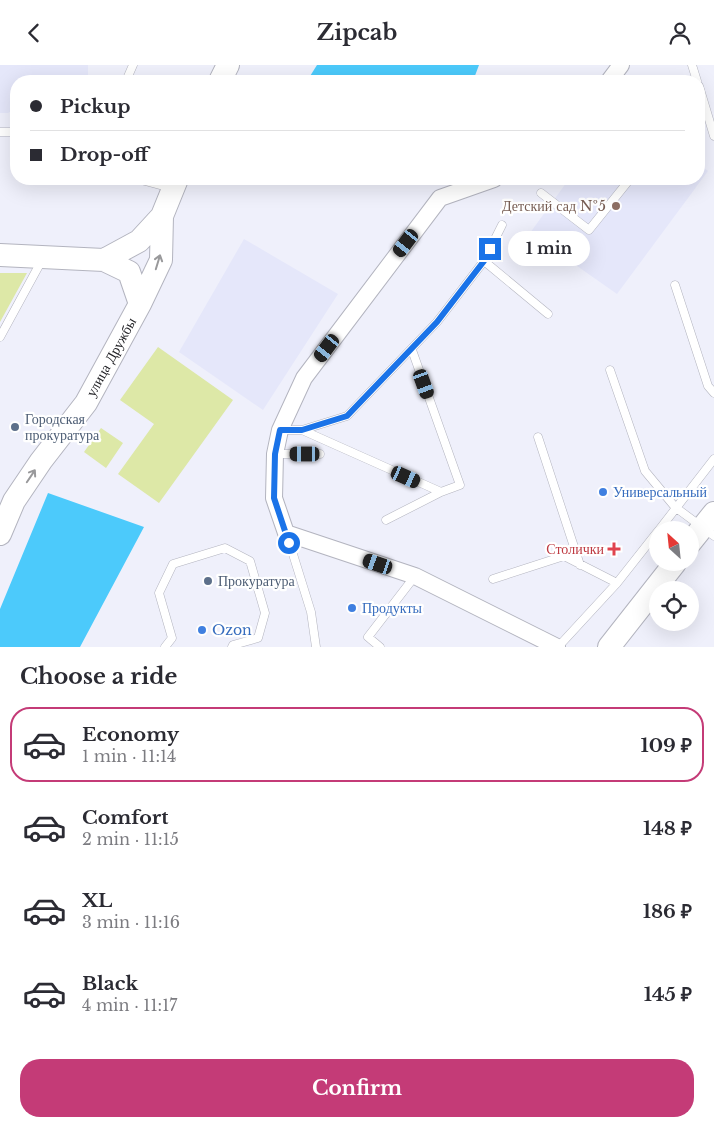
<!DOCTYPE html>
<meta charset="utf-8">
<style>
body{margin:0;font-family:"Libre Baskerville",serif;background:#f2f2f3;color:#2b2b33;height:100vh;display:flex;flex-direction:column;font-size:19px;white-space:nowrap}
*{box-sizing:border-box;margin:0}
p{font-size:16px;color:#7c7c81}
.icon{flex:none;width:28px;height:28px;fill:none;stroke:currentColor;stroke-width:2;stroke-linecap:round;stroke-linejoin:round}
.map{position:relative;height:582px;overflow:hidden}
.sheet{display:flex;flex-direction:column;background:#fff;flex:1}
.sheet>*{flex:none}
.top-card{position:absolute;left:10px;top:10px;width:695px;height:110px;border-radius:20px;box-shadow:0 5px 20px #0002;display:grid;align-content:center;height:110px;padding:0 20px;background:#fff}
.needle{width:32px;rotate:333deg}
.fabs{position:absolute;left:649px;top:456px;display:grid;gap:10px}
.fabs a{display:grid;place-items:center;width:50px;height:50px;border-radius:50%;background:#fff;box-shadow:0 5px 20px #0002;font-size:25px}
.end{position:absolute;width:22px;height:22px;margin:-11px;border:6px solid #1a73e8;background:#fff;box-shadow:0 0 0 2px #fff}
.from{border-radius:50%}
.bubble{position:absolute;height:35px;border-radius:18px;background:#fff;box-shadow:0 5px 20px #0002;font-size:16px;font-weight:700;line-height:35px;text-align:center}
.car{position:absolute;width:15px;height:30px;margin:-15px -8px;border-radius:6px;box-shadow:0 0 4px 1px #0007;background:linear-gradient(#222 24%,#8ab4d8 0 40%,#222 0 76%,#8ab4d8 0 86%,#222 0)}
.top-card b{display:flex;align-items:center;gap:18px;height:48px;font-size:19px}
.top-card b+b{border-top:1px solid #e1e1e2}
.top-card i{width:12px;height:12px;background:#2b2b33}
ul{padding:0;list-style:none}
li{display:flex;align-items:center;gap:15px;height:75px;margin:0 10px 8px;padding:0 10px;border:2px solid transparent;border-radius:20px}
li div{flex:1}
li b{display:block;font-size:19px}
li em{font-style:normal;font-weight:700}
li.active{border-color:#c43b77}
li>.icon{width:45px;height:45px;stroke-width:1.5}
h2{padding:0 20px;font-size:22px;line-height:60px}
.button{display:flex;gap:10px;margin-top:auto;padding:10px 20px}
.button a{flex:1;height:58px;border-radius:20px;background:#c43b77;color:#fff;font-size:20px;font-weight:700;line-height:58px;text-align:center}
header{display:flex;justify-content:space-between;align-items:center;height:65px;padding:0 20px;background:#fff;font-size:22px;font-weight:700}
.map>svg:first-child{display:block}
</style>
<header><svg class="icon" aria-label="back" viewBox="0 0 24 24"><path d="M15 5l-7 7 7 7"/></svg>Zipcab<svg class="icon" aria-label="person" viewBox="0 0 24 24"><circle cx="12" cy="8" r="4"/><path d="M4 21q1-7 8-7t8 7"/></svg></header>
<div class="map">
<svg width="714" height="582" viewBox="0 0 714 582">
<rect width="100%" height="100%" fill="#eff0fb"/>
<!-- built -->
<path fill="#e5e7fa" d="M0 0H88V14L83 16H16V44L8 48H0Z
M699 99 708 106 617 229 530 168 569 114H699Z
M244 174 338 229 263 345 179 287Z"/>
<!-- park -->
<path fill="#dde8a7" d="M0 208H27L0 257Z
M158 282 233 335 159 438 118 409 154 359 120 335Z
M101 363 123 378 106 403 84 387Z"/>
<!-- water -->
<path fill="#4ccafb" d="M317 0H479L473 16H307Z
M48 428 144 462 80 582H0V544Z"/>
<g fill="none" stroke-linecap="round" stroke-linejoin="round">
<defs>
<path id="lane" d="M692 0 697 16
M126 16 133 0
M699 21 714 71
M0 67H16
M140 114 145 116 171 123
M541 128 589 165 630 114
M484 196 548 249
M675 220 708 321 714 328
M0 272 42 195
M610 305 645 406 675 442 714 471
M280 365H302L441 427 460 420 412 285
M302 365 347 351 437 257 484 196 502 160
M538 372 580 500
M275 389H320
M386 455 441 427
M659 465 714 394
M287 470 311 547 316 582
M493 514 564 491 617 518
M165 582 172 573 159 528 173 499 225 483 250 496 265 548 258 573 233 580 232 582
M380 582 368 572 415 511
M558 582 617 518 658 466"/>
<path id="street" d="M609 16 621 0
M494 114 440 133 304 313 280 365 275 389 274 433 286 468 415 511 557 582"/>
<path id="secondary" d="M220 16 228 0
M0 190 104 195 129 207 140 239
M104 195 139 176 162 151
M0 469 14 436 41 396 86 338 140 239 161 195 162 151 177 114
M690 478 714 448
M609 582 675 498"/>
</defs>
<!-- lane casing -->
<use href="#lane" stroke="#b3b4bf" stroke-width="9"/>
<!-- street casing -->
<use href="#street" stroke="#b3b4bf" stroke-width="18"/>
<!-- secondary casing -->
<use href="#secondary" stroke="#b3b4bf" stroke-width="24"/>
<!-- lane -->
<use href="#lane" stroke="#fff" stroke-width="8"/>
<!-- street -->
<use href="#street" stroke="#fff" stroke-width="16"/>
<!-- secondary -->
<use href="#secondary" stroke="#fff" stroke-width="22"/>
</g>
<!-- one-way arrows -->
<defs><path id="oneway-shaft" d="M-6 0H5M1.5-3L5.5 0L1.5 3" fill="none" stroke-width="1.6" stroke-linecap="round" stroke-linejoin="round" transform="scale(1.25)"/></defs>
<g stroke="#99999b">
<use href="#oneway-shaft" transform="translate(158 197) rotate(-73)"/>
<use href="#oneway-shaft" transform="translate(31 411) rotate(-56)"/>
</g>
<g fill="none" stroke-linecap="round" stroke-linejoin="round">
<!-- route -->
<path stroke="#1a73e8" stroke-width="6" d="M289 478 274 433 275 389 280 365H302L347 351 437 257 484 196 490 184"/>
</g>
<!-- markers -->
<circle fill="#8d6e63" stroke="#fff" stroke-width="2" cx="616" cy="141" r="5"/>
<g fill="#5c6f8a" stroke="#fff" stroke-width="2">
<circle cx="15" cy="362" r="5"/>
<circle cx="208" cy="516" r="5"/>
</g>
<g fill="#3f7fe0" stroke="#fff" stroke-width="2">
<circle cx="603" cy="427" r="5"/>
<circle cx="352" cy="543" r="5"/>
<circle cx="202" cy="565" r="5"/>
</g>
<path fill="#e0444e" stroke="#fff" stroke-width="2" d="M611.5 476.5h5v5h5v5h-5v5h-5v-5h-5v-5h5z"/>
<g text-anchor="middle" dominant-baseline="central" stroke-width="4.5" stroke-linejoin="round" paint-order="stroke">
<!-- education labels -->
<g font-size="14" fill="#785e54" stroke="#fff" text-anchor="end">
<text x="606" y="141">Детский сад №5</text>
</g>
<!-- street labels -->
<g font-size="14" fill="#1c1c20" stroke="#fff">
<text transform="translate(111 292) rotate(-61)">улица Дружбы</text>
</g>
<!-- service labels -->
<g font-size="14" fill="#4e5e75" stroke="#fff" text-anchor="start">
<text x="25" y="354">Городская<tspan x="25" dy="16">прокуратура</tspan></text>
<text x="218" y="516">Прокуратура</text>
</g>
<!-- shop labels -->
<g font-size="14" fill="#366cbe" stroke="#fff" text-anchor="start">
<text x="613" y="427">Универсальный</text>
<text x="362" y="543">Продукты</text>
<text x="212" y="565">Ozon</text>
</g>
<!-- health labels -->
<g font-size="14" fill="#be3a42" stroke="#fff" text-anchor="end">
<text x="604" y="484">Столички</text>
</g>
</g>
</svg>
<div class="fabs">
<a><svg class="needle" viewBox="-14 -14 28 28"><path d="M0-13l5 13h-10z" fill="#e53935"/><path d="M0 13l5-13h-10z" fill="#7c7c81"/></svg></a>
<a><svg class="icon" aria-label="locate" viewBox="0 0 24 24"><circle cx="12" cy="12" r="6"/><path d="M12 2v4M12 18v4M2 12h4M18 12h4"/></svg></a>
</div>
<i class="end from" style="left:289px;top:478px"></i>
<i class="end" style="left:490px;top:184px"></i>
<div class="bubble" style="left:508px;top:166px;width:82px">1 min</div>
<i class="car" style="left:406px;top:178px;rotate:217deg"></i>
<i class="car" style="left:327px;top:283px;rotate:217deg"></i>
<i class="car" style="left:424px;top:319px;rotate:160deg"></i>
<i class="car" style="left:305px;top:389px;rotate:270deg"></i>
<i class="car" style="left:406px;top:412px;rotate:114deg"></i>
<i class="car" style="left:378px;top:499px;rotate:289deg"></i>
<div class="top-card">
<b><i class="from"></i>Pickup</b>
<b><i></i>Drop-off</b>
</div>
</div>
<section class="sheet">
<h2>Choose a ride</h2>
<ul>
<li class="active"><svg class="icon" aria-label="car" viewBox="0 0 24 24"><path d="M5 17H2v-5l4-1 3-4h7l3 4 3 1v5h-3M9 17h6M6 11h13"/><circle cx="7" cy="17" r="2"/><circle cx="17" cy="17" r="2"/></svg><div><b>Economy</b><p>1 min · 11:14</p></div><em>109 ₽</em></li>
<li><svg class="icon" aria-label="car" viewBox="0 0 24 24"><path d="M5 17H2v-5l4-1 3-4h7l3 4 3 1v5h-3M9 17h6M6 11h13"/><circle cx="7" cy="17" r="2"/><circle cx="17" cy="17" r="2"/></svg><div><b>Comfort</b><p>2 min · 11:15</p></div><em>148 ₽</em></li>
<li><svg class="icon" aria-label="car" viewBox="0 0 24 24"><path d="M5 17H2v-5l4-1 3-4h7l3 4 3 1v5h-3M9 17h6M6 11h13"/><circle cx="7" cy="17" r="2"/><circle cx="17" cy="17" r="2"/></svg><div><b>XL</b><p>3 min · 11:16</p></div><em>186 ₽</em></li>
<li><svg class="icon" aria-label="car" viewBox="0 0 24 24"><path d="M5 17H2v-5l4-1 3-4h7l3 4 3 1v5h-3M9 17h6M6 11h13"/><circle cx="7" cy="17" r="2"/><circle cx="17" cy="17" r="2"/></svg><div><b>Black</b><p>4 min · 11:17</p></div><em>145 ₽</em></li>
</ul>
<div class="button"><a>Confirm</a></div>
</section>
